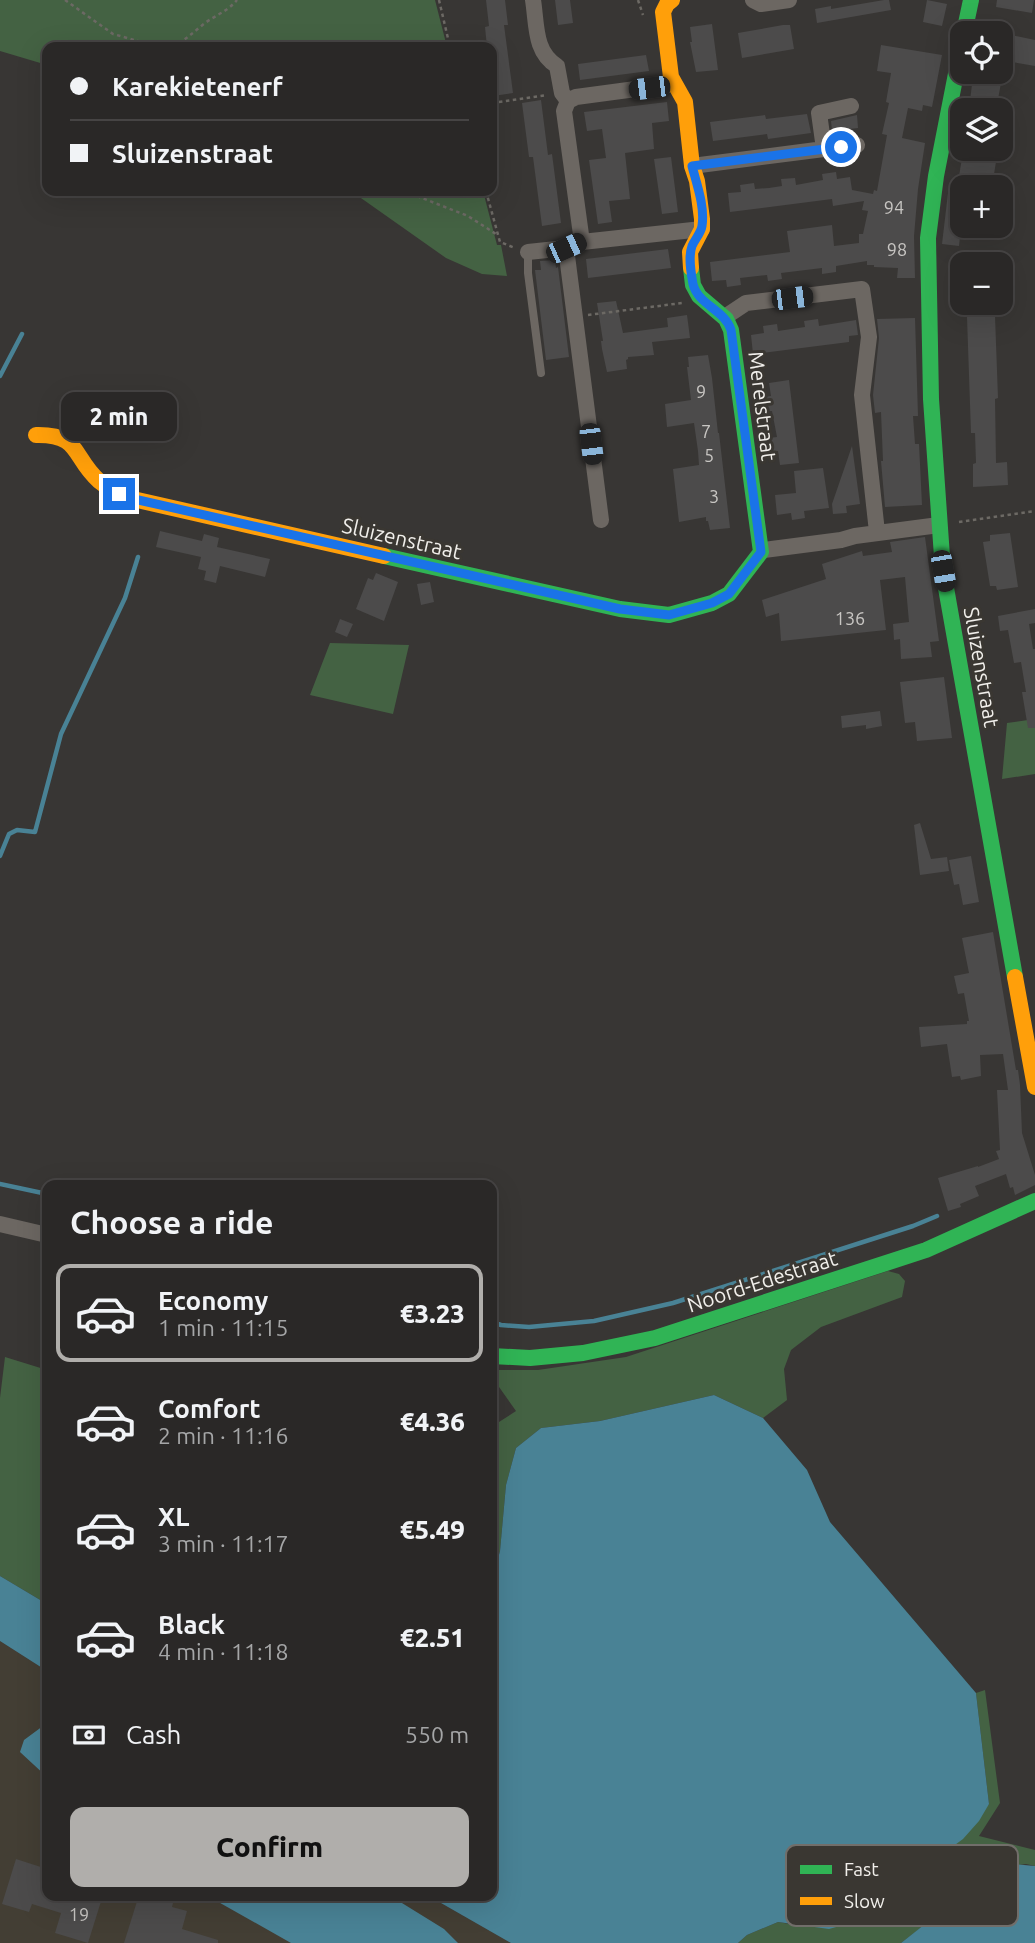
<!DOCTYPE html>
<meta charset="utf-8">
<style>
body{margin:0;font-family:Ubuntu,sans-serif;background:#363433;color:#f1f3f6;height:100vh;display:flex;flex-direction:column;font-size:26px;white-space:nowrap}
*{box-sizing:border-box;margin:0}
p{font-size:23px;color:#a5a6a7}
.icon{flex:none;width:38px;height:38px;fill:none;stroke:currentColor;stroke-width:2;stroke-linecap:round;stroke-linejoin:round}
.map{position:relative;flex:1;overflow:hidden}
.drawer{position:absolute;left:42px;top:1180px;width:455px;height:721px;display:flex;flex-direction:column;background:#2a2827;border-radius:14px;box-shadow:0 7px 28px #0002,0 0 0 2px #464444}
.drawer>*{flex:none}
.hud{position:absolute;left:42px;top:42px;width:455px;height:154px;border-radius:14px;box-shadow:0 7px 28px #0002,0 0 0 2px #464444;display:grid;align-content:center;height:154px;padding:0 28px;background:#2a2827}
.buttons{position:absolute;left:950px;top:21px;display:grid;gap:14px}
.buttons a{display:grid;place-items:center;width:63px;height:63px;border-radius:14px;background:#2a2827;box-shadow:0 7px 28px #0002,0 0 0 2px #464444;font-size:35px}
.end{position:absolute;width:32px;height:32px;margin:-16px;border:9px solid #1a73e8;background:#fff;box-shadow:0 0 0 4px #fff}
.from{border-radius:50%}
.bubble{position:absolute;height:49px;border-radius:14px;background:#2a2827;box-shadow:0 7px 28px #0002,0 0 0 2px #464444;font-size:23px;font-weight:800;line-height:49px;text-align:center}
.car{position:absolute;width:21px;height:42px;margin:-21px -10px;border-radius:9px;box-shadow:0 0 5px 2px #0007;background:linear-gradient(#222 24%,#8ab4d8 0 40%,#222 0 76%,#8ab4d8 0 86%,#222 0)}
.hud b{display:flex;align-items:center;gap:24px;height:66px;font-size:26px}
.hud b+b{border-top:2px solid #464444}
.hud i{width:18px;height:18px;background:#f1f3f6}
ul{padding:0;list-style:none}
li{display:flex;align-items:center;gap:21px;height:98px;margin:0 14px 10px;padding:0 14px;border:4px solid transparent;border-radius:14px}
li div{flex:1}
li b{display:block;font-size:26px}
li em{font-style:normal;font-weight:800}
li.on{border-color:#b0aeab}
li>.icon{width:63px;height:63px;stroke-width:1.5}
h2{padding:0 28px;font-size:32px;line-height:84px}
.pay{display:flex;align-items:center;gap:18px;height:77px;padding:0 28px;font-size:26px}
.pay p{margin-inline-start:auto}
.button{display:flex;gap:14px;margin-top:auto;padding:14px 28px}
.button a{flex:1;height:80px;border-radius:14px;background:#b0aeab;color:#111;font-size:28px;font-weight:800;line-height:80px;text-align:center}
.map>svg:first-child{display:block}
</style>
<div class="map">
<svg width="1035" height="1943" viewBox="0 0 1035 1943">
<rect width="100%" height="100%" fill="#383634"/>
<!-- built -->
<path fill="#433e34" d="M0 1641 47 1671V1895H427L511 1943H0Z"/>
<!-- green -->
<path fill="#446243" d="M0 0H435L447 47H47V65L0 51Z
M351 191H483L497 245H501L507 276 482 274 446 258Z
M330 643 409 645 393 714 310 695Z
M1035 719V774L1002 779 1007 723Z
M888 1271 899 1274 905 1281 902 1297 821 1327 791 1350 784 1369 787 1400 763 1418 714 1395 600 1421 541 1428 516 1448 506 1485 500 1551 492 1581V1438L499 1422 516 1411 492 1377V1370H538L626 1357Z
M5 1357 47 1370V1604L0 1576V1398Z
M985 1690 1000 1803 979 1836 1035 1850V1866L1026 1864 1000 1867 901 1943H738L747 1935 778 1922 806 1927 989 1804 976 1693Z"/>
<!-- water -->
<path fill="#498295" d="M714 1395 763 1418 807 1470 830 1522 976 1693 989 1804 979 1821 963 1839 847 1924 829 1929 778 1922 747 1935 738 1943H511L427 1895H492V1581L500 1551 506 1485 516 1448 541 1428 600 1421Z
M0 1576 47 1604V1671L0 1641Z
M47 1723V1777L20 1752 24 1740Z
M1013 1864 1035 1866V1943H901L981 1880 1000 1867Z
M206 1895H389L444 1929 458 1943H291Z"/>
<g fill="none" stroke-linecap="round" stroke-linejoin="round">
<!-- stream -->
<path stroke="#498295" stroke-width="4.5" d="M0 376 22 334
M0 856 9 834 17 830 35 832 61 734 125 598 138 557
M0 1184 47 1194
M492 1322 501 1325 529 1327 594 1321 673 1303 913 1226 937 1216"/>
</g>
<!-- building -->
<path fill="#4c4b4b" d="M486 0H505L508 25H504L513 93 493 96 492 47H487L485 27 489 26Z
M555 0H570L573 23 558 25Z
M884 0H889L891 10 817 23 815 9 831 6V9Z
M927 0 947 4 942 26 923 22Z
M997 0H1034L1032 13 996 7Z
M712 24 718 70 696 72 690 42H692L690 27Z
M783 25H790L794 49 742 58 738 33Z
M1001 33 1035 40V66L1001 60Z
M881 45 942 55 932 107 923 105 922 111 908 108 902 138 925 143 918 189 914 236 915 278H897L898 268 874 267V265H867V261L836 266V272L822 274V268L781 273 782 279 768 281 767 275 740 278 741 285 727 287 726 280 712 281 710 262 790 252 787 231 832 225 834 246 859 243V234H863L868 211 862 210 864 201 833 206 832 199 730 212 728 193 741 192 740 185 754 183 755 189 769 188 782 186 781 179 795 178 796 185 823 180 822 174 836 172 837 179 850 177 852 190 873 194 874 190 877 191 887 135 882 134 889 103 886 102 891 73 877 71Z
M646 55 649 71 580 80 578 64Z
M976 72H1003L996 110H969L972 84H974Z
M541 100 548 155 552 154 561 223 542 226 533 157H529L522 103Z
M667 102 669 121 652 123 654 149 625 153 630 199 609 201 612 222 598 224 589 160 606 158 602 129 587 131 584 112Z
M807 114 811 133 768 139 767 134 713 141 710 122 765 115 766 119Z
M857 115 858 128 832 131 831 121Z
M966 149H998L992 187 958 182 962 158H964Z
M671 157 678 212 662 214 654 159Z
M1001 187 1013 189 1012 202 1001 201Z
M948 193 962 194V226H968L967 238 960 237 959 246 942 244Z
M668 249 671 268 588 278 586 259Z
M555 260 556 268 558 267 569 357 546 360 535 270H541L540 261Z
M616 301 623 333 668 327 667 318 687 315 690 338 652 342 654 355 628 357V359L626 360 627 369 607 372 602 349 601 341H603L597 303Z
M995 316 998 398 995 399 996 463 1007 462 1008 485 973 487V464L976 463 975 433H971L967 317Z
M915 318 918 416H913L915 444H919L922 505 885 507 881 461H883L881 412 875 413 873 395 879 338 877 319Z
M818 319 819 326 856 320 858 335 849 336V342L753 354 751 335 764 333 763 326 777 324 778 331 805 327 804 321Z
M708 355 712 378 718 433H719L730 528 710 530 708 521H706V517L679 522 673 469 699 465 698 451 694 423 667 427 665 404 691 400 687 367H689L688 357Z
M789 380 799 463 780 465 778 451 771 452 769 438 777 437 772 411H766L764 397 771 396 769 383Z
M852 446 860 504 846 506 847 513 833 514 832 504Z
M823 468 829 508 804 511 805 518 799 519 792 520 791 513 777 515 775 495 796 493 794 471Z
M160 531 202 541 204 534 219 538 217 547 270 559 265 577 220 566 216 583 204 580 206 571 198 569 201 557 156 547Z
M1010 533 1018 587 997 590 996 586H990L983 542 990 541V535Z
M925 537 939 641 930 642 932 657 901 659 900 639 894 640 893 624 909 622 905 577 880 580 886 630 781 641 779 613 766 617 762 600 826 579 822 564 862 551 863 556 892 552 890 542Z
M376 573 398 582 384 621 356 609 368 578 373 580Z
M430 582 434 602 421 605 417 584Z
M1035 609V623L1029 624 1033 649H1035V728H1028L1022 692H1026L1021 662 1014 663 1008 630 1000 631 998 616Z
M340 619 353 624 347 637 335 632Z
M944 677 952 738 917 741 915 722 905 723 900 682Z
M880 711 882 726 866 729V725L842 728 841 716Z
M920 823 931 859 947 857 949 871 920 875 914 825Z
M971 856 979 902 963 905 959 884 954 885 949 860Z
M993 932 1016 1070H1018L1020 1085 1022 1133 1035 1175V1185L1015 1195 1013 1187 1010 1188 1006 1174 975 1186 979 1196 960 1204 961 1207 948 1211 938 1178 978 1166V1167L999 1159 996 1151 1000 1150 997 1090H1008L1003 1054 980 1055 981 1076 961 1080 960 1076 952 1077 947 1044 921 1047 919 1027 967 1024V1021H969L964 993 958 994 954 976 969 973 962 938Z
M16 1859 47 1869V1895H103L88 1943 55 1933 61 1913 32 1904 29 1912 2 1904Z
M139 1895H151L173 1903 172 1907 187 1911 182 1929 218 1940V1943H124Z"/>
<g fill="none" stroke-linecap="round" stroke-linejoin="round">
<!-- path -->
<path stroke="#6c6964" stroke-width="2.5" stroke-dasharray="3.5 3.5" stroke-linecap="butt" d="M65 0 113 34 138 41 148 47
M439 0 450 47
M638 0 643 15
M173 47C185 40 194 32 205 23 216 15 228 11 237 0
M492 103 547 95
M404 191 468 216 496 234
M486 191 500 242 515 248
M588 315 682 303
M959 522 1035 511"/>
<!-- lane -->
<path stroke="#6c6762" stroke-width="8" d="M528 252V273L541 373"/>
<!-- street -->
<path stroke="#6c6762" stroke-width="16" d="M533 0C537 25 534 52 557 66L562 93 568 101
M753 0 761 4 789 0
M824 149 857 145
M692 166 824 149 819 113 851 106
M582 242 564 111 568 101 576 97 673 84
M566 248 601 520
M528 252 566 248 582 242 702 229
M725 317 746 303 862 289 869 337 862 395 877 532
M761 552 764 550 841 540 855 536 939 525
M0 1224 47 1235"/>
<!-- fast -->
<path stroke="#30b455" stroke-width="16" d="M964 33 971 0
M962 43 936 176 928 238 931 399 943 571 1015 977
M384 556 620 609 669 615 712 603 729 594 761 552 731 330 726 319 699 296 693 285 691 268
M492 1356 530 1358 583 1353 655 1338 926 1250 1035 1201"/>
<!-- slow -->
<path stroke="#ff9f0a" stroke-width="16" d="M672 0 667 4 663 12 671 77 685 102 692 166 697 181 702 219V229L690 252 691 268
M36 435C81 434 72 457 99 481 108 489 121 494 133 499L384 556
M1015 977 1035 1087"/>
</g>
<g fill="none" stroke-linecap="round" stroke-linejoin="round">
<!-- route -->
<path stroke="#1a73e8" stroke-width="9" d="M119 494 134 499 620 609 669 615 712 603 729 594 761 552 731 330C725 310 698 305 693 284 691 273 688 257 692 246 695 239 701 233 702 226 705 207 697 185 692 166L841 147"/>
</g>
<g text-anchor="middle" dominant-baseline="central" stroke-width="6" stroke-linejoin="round" paint-order="stroke">
<!-- number labels -->
<g font-size="18" fill="#c8c6c3">
<text x="894" y="207">94</text>
<text x="897" y="249">98</text>
<text x="701" y="391">9</text>
<text x="706" y="431">7</text>
<text x="709" y="455">5</text>
<text x="714" y="496">3</text>
<text x="850" y="618">136</text>
<text x="79" y="1914">19</text>
</g>
<!-- street labels -->
<g font-size="21" fill="#f1efeb" stroke="#3a3732">
<text transform="translate(763 406) rotate(83)">Merelstraat</text>
<text transform="translate(402 538) rotate(13)">Sluizenstraat</text>
<text transform="translate(982 667) rotate(80)">Sluizenstraat</text>
<text transform="translate(762 1281) rotate(-18)">Noord-Edestraat</text>
</g>
</g>
<!-- legend -->
<rect x="786" y="1845" width="232" height="81" rx="10" fill="#3a3732" stroke="#716e6a" stroke-width="2"/>
<rect x="800" y="1865" width="32" height="9" fill="#30b455"/>
<rect x="800" y="1897" width="32" height="8" fill="#ff9f0a"/>
<g font-size="19" fill="#f1efeb">
<text x="844" y="1876">Fast</text>
<text x="844" y="1908">Slow</text>
</g>
</svg>
<div class="buttons">
<a><svg class="icon" aria-label="locate" viewBox="0 0 24 24"><circle cx="12" cy="12" r="6"/><path d="M12 2v4M12 18v4M2 12h4M18 12h4"/></svg></a>
<a><svg class="icon" aria-label="layers" viewBox="0 0 24 24"><path d="M12 4l9 5-9 5-9-5zM3 14l9 5 9-5"/></svg></a>
<a>+</a>
<a>−</a>
</div>
<i class="end from" style="left:841px;top:147px"></i>
<i class="end" style="left:119px;top:494px"></i>
<div class="bubble" style="left:61px;top:392px;width:116px">2 min</div>
<i class="car" style="left:649px;top:88px;rotate:263deg"></i>
<i class="car" style="left:566px;top:248px;rotate:66deg"></i>
<i class="car" style="left:792px;top:298px;rotate:83deg"></i>
<i class="car" style="left:591px;top:444px;rotate:173deg"></i>
<i class="car" style="left:943px;top:571px;rotate:170deg"></i>
<div class="hud">
<b><i class="from"></i>Karekietenerf</b>
<b><i></i>Sluizenstraat</b>
</div>
<section class="drawer">
<h2>Choose a ride</h2>
<ul>
<li class="on"><svg class="icon" aria-label="car" viewBox="0 0 24 24"><path d="M5 17H2v-5l4-1 3-4h7l3 4 3 1v5h-3M9 17h6M6 11h13"/><circle cx="7" cy="17" r="2"/><circle cx="17" cy="17" r="2"/></svg><div><b>Economy</b><p>1 min · 11:15</p></div><em>€3.23</em></li>
<li><svg class="icon" aria-label="car" viewBox="0 0 24 24"><path d="M5 17H2v-5l4-1 3-4h7l3 4 3 1v5h-3M9 17h6M6 11h13"/><circle cx="7" cy="17" r="2"/><circle cx="17" cy="17" r="2"/></svg><div><b>Comfort</b><p>2 min · 11:16</p></div><em>€4.36</em></li>
<li><svg class="icon" aria-label="car" viewBox="0 0 24 24"><path d="M5 17H2v-5l4-1 3-4h7l3 4 3 1v5h-3M9 17h6M6 11h13"/><circle cx="7" cy="17" r="2"/><circle cx="17" cy="17" r="2"/></svg><div><b>XL</b><p>3 min · 11:17</p></div><em>€5.49</em></li>
<li><svg class="icon" aria-label="car" viewBox="0 0 24 24"><path d="M5 17H2v-5l4-1 3-4h7l3 4 3 1v5h-3M9 17h6M6 11h13"/><circle cx="7" cy="17" r="2"/><circle cx="17" cy="17" r="2"/></svg><div><b>Black</b><p>4 min · 11:18</p></div><em>€2.51</em></li>
</ul>
<div class="pay"><svg class="icon" aria-label="cash" viewBox="0 0 24 24"><path d="M3 7h18v10H3z"/><circle cx="12" cy="12" r="2"/></svg>Cash<p>550 m</p></div>
<div class="button"><a>Confirm</a></div>
</section>
</div>
